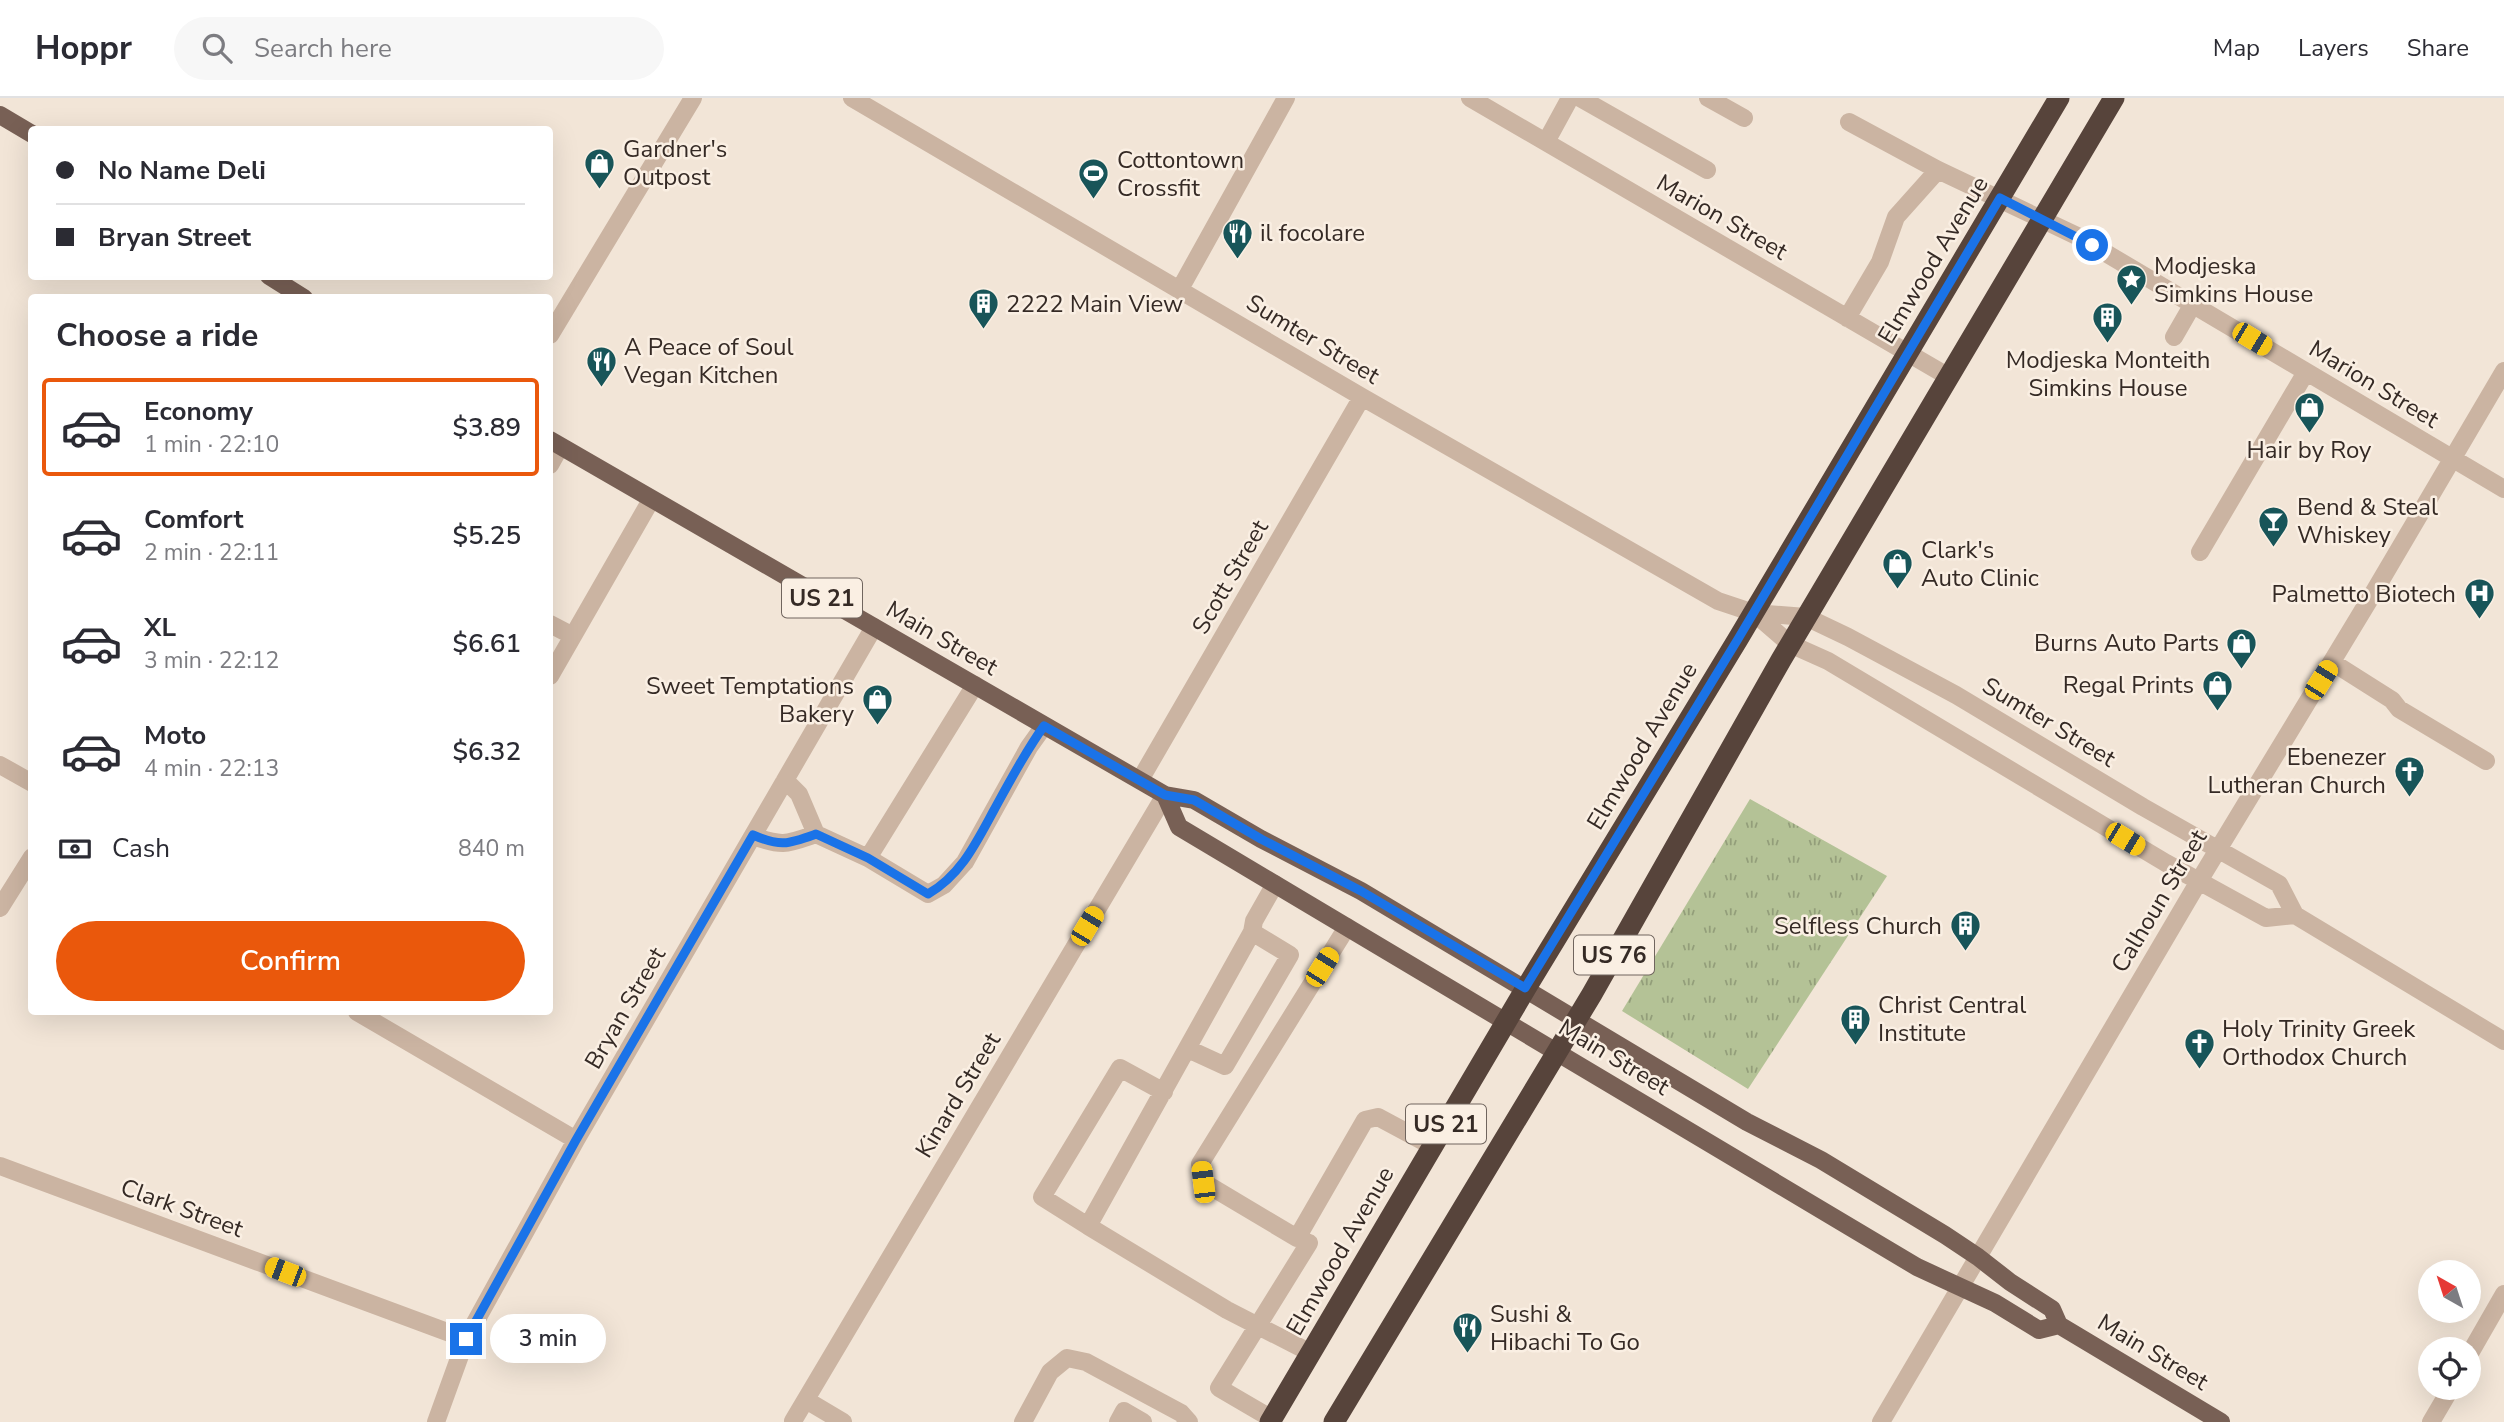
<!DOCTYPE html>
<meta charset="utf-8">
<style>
body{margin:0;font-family:"Nunito Sans",sans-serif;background:#f7f7f7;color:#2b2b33;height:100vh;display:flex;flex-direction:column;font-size:26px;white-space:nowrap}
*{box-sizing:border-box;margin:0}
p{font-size:23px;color:#7c7c81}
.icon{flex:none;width:38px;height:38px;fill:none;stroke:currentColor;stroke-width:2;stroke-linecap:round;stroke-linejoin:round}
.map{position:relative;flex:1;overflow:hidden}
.side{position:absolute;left:28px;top:196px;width:525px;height:721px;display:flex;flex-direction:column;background:#fff;border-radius:7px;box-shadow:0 7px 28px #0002}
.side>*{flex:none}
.top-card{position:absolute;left:28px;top:28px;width:525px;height:154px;border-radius:7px;box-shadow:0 7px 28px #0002;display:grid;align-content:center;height:154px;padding:0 28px;background:#fff}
.needle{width:46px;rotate:321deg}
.buttons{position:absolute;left:2418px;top:1162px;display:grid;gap:14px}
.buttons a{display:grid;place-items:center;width:63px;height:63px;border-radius:50%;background:#fff;box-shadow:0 7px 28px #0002;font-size:35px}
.end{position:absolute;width:32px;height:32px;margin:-16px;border:9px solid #1a73e8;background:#fff;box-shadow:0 0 0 4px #fff}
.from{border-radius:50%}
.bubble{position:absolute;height:49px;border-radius:24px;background:#fff;box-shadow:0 7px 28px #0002;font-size:23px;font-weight:600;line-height:49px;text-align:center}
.car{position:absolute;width:21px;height:42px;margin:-21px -10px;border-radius:9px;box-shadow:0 0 5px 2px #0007;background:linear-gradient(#f5c518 24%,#345 0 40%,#f5c518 0 76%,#345 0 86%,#f5c518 0)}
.top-card b{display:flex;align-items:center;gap:24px;height:66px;font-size:26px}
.top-card b+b{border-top:2px solid #e1e1e2}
.top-card i{width:18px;height:18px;background:#2b2b33}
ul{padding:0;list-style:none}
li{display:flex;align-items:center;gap:21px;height:98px;margin:0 14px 10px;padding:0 14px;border:4px solid transparent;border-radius:7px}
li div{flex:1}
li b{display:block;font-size:26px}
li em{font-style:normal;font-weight:600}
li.on{border-color:#ea580c}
li>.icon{width:63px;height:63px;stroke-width:1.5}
h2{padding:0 28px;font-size:32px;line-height:84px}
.pay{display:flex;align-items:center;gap:18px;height:77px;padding:0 28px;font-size:26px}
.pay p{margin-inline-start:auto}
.action{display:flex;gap:14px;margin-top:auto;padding:14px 28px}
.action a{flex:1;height:80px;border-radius:42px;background:#ea580c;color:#fff;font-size:28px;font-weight:600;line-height:80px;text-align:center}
header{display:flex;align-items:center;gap:42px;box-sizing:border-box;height:98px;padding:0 35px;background:#fff;border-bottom:2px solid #e1e1e2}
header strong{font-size:33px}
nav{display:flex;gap:38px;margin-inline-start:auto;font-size:24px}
.search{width:490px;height:63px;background:#f7f7f7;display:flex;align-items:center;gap:18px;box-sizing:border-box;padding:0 24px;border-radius:38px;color:#7c7c81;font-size:26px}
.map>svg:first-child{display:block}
</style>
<header>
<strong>Hoppr</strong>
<div class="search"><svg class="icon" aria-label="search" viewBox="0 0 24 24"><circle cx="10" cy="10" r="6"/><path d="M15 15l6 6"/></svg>Search here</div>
<nav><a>Map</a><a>Layers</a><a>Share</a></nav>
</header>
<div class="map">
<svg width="2504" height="1324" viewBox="0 0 2504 1324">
<defs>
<pattern id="grass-tufts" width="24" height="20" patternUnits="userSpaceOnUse" patternTransform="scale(1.75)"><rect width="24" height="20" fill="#b4c296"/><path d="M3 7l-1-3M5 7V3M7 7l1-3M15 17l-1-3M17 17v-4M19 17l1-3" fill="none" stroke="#939e7a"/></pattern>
</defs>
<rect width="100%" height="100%" fill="#f2e5d7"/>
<!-- grass -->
<path fill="url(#grass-tufts)" d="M1750 701 1887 778 1748 991 1622 913Z"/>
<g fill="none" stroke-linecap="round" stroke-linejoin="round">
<!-- minor -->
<path stroke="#cbb4a2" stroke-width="18" d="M852 0 1362 299 1718 503 1754 515 1806 519 1848 539 1956 597 2143 709 2279 786 2295 817 2504 943
M1470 0 1949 279
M1580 0 1707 72
M1708 0 1744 20
M1849 24 1938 72 2077 138 2504 391
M1546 44 1570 0
M1180 191 1286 0
M1847 220 1880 164 1896 119 1938 72
M550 237 693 0
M2174 239 2193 206
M550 367 560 349
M2200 454 2306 274
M1754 515 1790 546 1828 563 2166 765 2266 820 2295 817
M550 526 573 538
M2332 564 2392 602 2399 611 2486 663
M550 578 651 402
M0 667 32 685
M785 682 799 696 816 736 868 760 928 796 944 787 965 764 1029 649 1044 628
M1140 682 1362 299
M753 738C783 749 787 746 816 736
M868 760 975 587
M1275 786 1254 823 1252 834 1088 1128 1227 1212 1311 1255
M0 810 32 759
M1347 829 1200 1066 1203 1084 1297 1140 1365 1022 1378 1019 1432 1048
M357 914 576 1042
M1188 951 1225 968 1290 857 1252 834
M0 1068 466 1241
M1088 1128 1042 1099 1120 970 1164 994
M2469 1257 2504 1196
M806 1302 843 1324
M1272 1321 1219 1290 1309 1145 1297 1140
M793 1323 1165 697
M436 1324 466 1241 576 1042 874 529
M1023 1324 1050 1274 1067 1260 1086 1264 1181 1315 1189 1324
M1118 1324 1124 1313 1143 1324
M1881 1324 2199 783 2371 499 2504 273
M2431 1324 2451 1290"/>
<!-- major -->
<path stroke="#786055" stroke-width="18" d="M0 17 32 36
M269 178 304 200
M550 342 1165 697 1194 702 1261 741 1361 793 1747 1024 1821 1062 1945 1137 1978 1159 2010 1184 2052 1211 2059 1227 2221 1324
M1165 697 1179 729 1917 1169 1995 1205 2039 1232 2059 1227"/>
<!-- highway -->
<path stroke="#57443b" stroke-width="21" d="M1270 1324 1526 890 1738 541 2059 0
M1334 1324 1592 896 1781 562 2114 0"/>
</g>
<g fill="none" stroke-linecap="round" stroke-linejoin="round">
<!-- route -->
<path stroke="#1a73e8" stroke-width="9" d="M466 1241 576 1042 753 737C781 749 788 746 816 736L868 760 928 796C961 777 976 745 994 712 1010 683 1025 654 1044 628L1165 697 1194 702 1261 741 1361 793 1525 890 1738 541 2000 100 2092 147"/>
</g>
<!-- icons -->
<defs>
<symbol id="shop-pin" viewBox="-11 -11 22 30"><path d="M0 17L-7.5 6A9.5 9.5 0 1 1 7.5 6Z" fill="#185559" stroke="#faefe3"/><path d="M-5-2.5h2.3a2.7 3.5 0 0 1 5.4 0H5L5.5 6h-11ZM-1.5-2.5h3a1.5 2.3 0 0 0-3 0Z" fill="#fff"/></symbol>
<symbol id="stadium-pin" viewBox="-11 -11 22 30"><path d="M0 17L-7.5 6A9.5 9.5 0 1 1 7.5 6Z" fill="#185559" stroke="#faefe3"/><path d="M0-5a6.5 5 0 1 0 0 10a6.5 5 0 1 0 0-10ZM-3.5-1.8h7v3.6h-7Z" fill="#fff"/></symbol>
<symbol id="restaurant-pin" viewBox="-11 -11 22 30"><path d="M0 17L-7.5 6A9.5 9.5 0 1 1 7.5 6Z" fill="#185559" stroke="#faefe3"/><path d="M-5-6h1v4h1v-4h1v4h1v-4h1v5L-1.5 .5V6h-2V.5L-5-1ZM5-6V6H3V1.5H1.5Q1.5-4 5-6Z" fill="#fff"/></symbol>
<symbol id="sight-pin" viewBox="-11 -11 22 30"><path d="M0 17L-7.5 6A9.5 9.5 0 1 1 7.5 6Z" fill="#185559" stroke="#faefe3"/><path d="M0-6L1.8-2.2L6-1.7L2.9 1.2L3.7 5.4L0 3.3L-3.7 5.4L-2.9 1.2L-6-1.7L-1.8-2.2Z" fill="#fff"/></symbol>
<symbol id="building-pin" viewBox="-11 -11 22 30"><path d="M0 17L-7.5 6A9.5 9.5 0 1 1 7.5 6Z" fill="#185559" stroke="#faefe3"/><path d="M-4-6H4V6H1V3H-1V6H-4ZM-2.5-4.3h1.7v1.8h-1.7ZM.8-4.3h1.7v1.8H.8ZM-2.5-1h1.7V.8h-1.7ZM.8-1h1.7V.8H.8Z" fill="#fff"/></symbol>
<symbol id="bar-pin" viewBox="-11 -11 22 30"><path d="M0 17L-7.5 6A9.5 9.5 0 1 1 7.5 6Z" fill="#185559" stroke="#faefe3"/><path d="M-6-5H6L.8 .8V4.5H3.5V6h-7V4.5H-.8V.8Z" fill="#fff"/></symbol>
<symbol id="hospital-pin" viewBox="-11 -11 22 30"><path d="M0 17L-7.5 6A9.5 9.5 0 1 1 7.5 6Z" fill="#185559" stroke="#faefe3"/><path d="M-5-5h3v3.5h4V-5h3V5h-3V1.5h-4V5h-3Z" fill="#fff"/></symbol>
<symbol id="church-pin" viewBox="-11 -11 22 30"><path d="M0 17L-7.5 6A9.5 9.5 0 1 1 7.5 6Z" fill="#185559" stroke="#faefe3"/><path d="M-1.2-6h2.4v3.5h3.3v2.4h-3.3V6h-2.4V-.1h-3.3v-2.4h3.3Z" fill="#fff"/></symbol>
</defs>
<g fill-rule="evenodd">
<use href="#shop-pin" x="582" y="48" width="35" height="47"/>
<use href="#stadium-pin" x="1076" y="58" width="35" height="47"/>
<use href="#restaurant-pin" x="1220" y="118" width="35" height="47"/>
<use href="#sight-pin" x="2114" y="164" width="35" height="47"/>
<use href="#building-pin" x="966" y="188" width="35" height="47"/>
<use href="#building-pin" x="2090" y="202" width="35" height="47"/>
<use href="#restaurant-pin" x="584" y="246" width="35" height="47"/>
<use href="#shop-pin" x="2292" y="292" width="35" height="47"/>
<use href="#bar-pin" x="2256" y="406" width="35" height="47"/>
<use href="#shop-pin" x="1880" y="448" width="35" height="47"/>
<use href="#hospital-pin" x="2462" y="478" width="35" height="47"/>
<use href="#shop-pin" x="2224" y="528" width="35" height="47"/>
<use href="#shop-pin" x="2200" y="570" width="35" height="47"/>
<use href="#shop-pin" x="860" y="584" width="35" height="47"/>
<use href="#church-pin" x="2392" y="656" width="35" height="47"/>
<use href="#building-pin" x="1948" y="810" width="35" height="47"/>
<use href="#building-pin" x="1838" y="904" width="35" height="47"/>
<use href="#church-pin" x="2182" y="928" width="35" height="47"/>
<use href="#restaurant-pin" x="1450" y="1212" width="35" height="47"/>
</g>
<g text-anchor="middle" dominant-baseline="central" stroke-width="5" stroke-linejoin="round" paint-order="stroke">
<!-- shield labels -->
<g fill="#faefe3" stroke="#70655e" stroke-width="2">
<rect x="782" y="480.5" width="80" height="39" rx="5"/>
<rect x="1574" y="837.5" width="80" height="39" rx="5"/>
<rect x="1406" y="1006.5" width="80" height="39" rx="5"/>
</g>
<g font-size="23" font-weight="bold" fill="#352a25">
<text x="822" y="500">US 21</text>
<text x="1614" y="857">US 76</text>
<text x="1446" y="1026">US 21</text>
</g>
<!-- poi labels -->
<g font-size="24" fill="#352a25" stroke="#faefe3" text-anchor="start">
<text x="623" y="51">Gardner's<tspan x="623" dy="28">Outpost</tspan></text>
<text x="1117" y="62">Cottontown<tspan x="1117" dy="28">Crossfit</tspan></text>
<text x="1260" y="135">il focolare</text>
<text x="2154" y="168">Modjeska<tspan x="2154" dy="28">Simkins House</tspan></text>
<text x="1006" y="206">2222 Main View</text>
<text x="624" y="249">A Peace of Soul<tspan x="624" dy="28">Vegan Kitchen</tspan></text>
<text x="2108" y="262" text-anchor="middle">Modjeska Monteith<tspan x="2108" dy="28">Simkins House</tspan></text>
<text x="2309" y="352" text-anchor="middle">Hair by Roy</text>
<text x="2297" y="409">Bend &amp; Steal<tspan x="2297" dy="28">Whiskey</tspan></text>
<text x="1921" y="452">Clark's<tspan x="1921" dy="28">Auto Clinic</tspan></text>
<text x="2456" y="496" text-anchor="end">Palmetto Biotech</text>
<text x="2219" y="545" text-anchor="end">Burns Auto Parts</text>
<text x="2194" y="587" text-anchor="end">Regal Prints</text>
<text x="854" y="588" text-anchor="end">Sweet Temptations<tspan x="854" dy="28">Bakery</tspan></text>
<text x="2386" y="659" text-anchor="end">Ebenezer<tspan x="2386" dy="28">Lutheran Church</tspan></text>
<text x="1942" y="828" text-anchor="end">Selfless Church</text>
<text x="1878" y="907">Christ Central<tspan x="1878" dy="28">Institute</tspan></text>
<text x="2222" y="931">Holy Trinity Greek<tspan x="2222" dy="28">Orthodox Church</tspan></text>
<text x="1490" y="1216">Sushi &amp;<tspan x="1490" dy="28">Hibachi To Go</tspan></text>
</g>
<!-- street labels -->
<g font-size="24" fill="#352a25" stroke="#faefe3">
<text transform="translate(1722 119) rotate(30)">Marion Street</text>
<text transform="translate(1933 162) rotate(-59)">Elmwood Avenue</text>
<text transform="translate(1313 241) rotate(31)">Sumter Street</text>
<text transform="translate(2374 286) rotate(31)">Marion Street</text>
<text transform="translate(1230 479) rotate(-60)">Scott Street</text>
<text transform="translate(942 540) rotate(30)">Main Street</text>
<text transform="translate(2049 624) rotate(31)">Sumter Street</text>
<text transform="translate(1642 648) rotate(-59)">Elmwood Avenue</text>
<text transform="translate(2159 803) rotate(-59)">Calhoun Street</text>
<text transform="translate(625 910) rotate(-60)">Bryan Street</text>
<text transform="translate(1614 959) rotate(31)">Main Street</text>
<text transform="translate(958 997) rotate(-59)">Kinard Street</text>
<text transform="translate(182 1110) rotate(20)">Clark Street</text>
<text transform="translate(1340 1153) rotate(-60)">Elmwood Avenue</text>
<text transform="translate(2153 1254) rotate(31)">Main Street</text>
</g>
</g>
</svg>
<div class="buttons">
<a><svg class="needle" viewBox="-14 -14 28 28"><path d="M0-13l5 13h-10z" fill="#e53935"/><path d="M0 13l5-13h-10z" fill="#7c7c81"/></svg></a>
<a><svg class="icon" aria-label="locate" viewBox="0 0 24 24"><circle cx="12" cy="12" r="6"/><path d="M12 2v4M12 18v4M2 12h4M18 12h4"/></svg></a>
</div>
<i class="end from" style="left:2092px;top:147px"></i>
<i class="end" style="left:466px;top:1241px"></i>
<div class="bubble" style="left:490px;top:1216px;width:116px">3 min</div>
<i class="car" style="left:2252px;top:241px;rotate:121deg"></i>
<i class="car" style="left:2321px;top:582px;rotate:32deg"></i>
<i class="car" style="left:2125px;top:741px;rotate:121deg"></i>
<i class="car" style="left:1087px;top:828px;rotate:31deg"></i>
<i class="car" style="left:1322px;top:869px;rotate:32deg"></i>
<i class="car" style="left:1203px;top:1084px;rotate:353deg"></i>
<i class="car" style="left:285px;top:1174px;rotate:291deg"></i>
<div class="top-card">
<b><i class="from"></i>No Name Deli</b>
<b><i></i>Bryan Street</b>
</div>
<section class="side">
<h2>Choose a ride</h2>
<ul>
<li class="on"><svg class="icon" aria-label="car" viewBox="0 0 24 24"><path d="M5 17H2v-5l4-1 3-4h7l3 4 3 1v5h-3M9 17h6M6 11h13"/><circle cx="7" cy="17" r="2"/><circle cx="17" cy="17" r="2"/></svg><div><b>Economy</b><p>1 min · 22:10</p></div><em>$3.89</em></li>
<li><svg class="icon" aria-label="car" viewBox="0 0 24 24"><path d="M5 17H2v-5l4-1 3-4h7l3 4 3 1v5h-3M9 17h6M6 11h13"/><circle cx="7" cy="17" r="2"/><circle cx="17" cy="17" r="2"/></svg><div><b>Comfort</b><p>2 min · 22:11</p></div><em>$5.25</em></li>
<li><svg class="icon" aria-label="car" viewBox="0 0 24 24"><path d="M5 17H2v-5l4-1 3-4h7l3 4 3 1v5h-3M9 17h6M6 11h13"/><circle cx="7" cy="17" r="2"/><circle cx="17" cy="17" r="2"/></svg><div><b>XL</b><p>3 min · 22:12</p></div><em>$6.61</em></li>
<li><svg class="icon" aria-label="car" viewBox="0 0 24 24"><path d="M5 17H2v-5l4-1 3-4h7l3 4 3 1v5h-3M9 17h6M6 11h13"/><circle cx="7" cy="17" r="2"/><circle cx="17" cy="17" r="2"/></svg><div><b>Moto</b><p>4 min · 22:13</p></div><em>$6.32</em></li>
</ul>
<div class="pay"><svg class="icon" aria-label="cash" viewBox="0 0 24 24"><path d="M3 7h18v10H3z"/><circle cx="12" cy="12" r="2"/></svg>Cash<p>840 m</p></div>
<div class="action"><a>Confirm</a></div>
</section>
</div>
